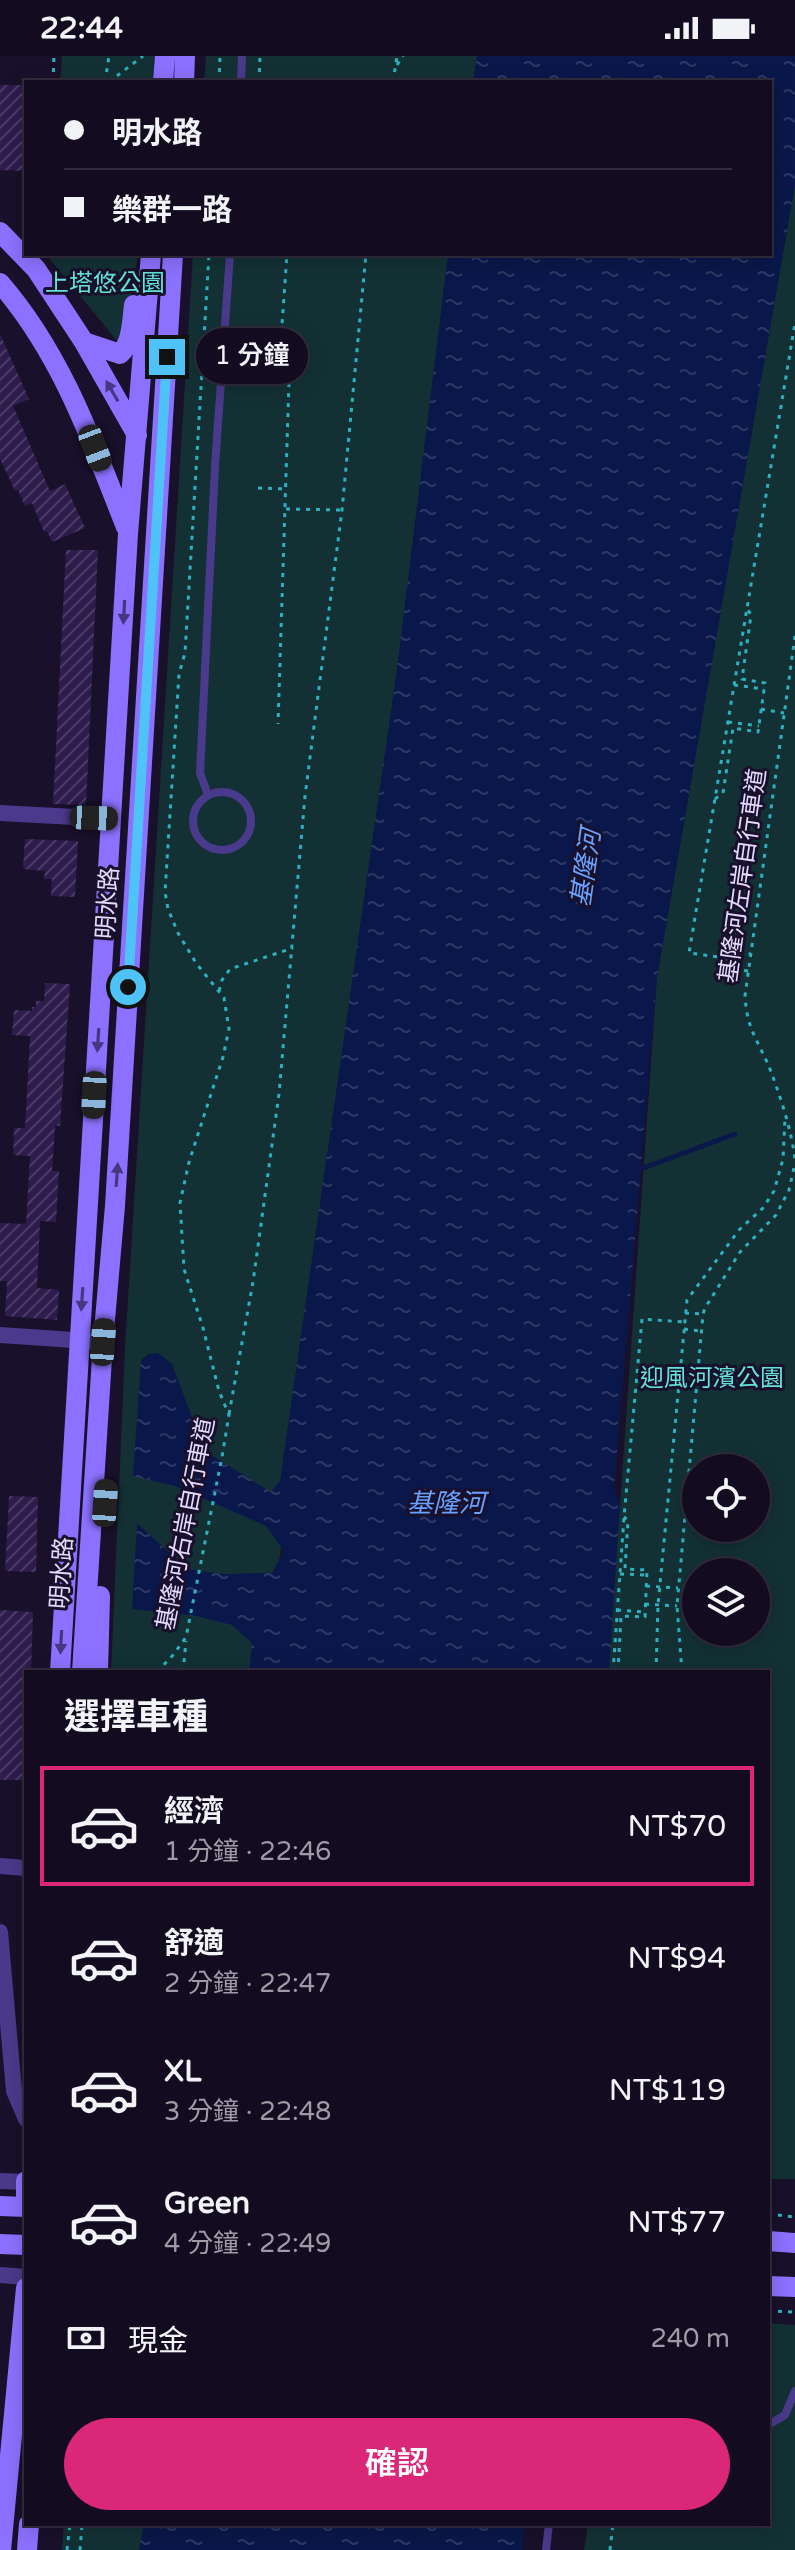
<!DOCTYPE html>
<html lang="zh-TW">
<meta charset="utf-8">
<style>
body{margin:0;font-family:"Varela Round","Noto Sans TC",sans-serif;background:#201a2d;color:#f1f3f6;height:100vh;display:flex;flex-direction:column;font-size:30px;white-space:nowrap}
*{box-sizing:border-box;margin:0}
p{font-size:26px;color:#9d9ba5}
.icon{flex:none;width:44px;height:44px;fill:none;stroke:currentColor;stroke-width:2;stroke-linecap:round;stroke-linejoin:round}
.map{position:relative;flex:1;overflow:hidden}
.details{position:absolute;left:24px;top:1614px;width:746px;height:856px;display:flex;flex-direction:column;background:#130c20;border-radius:0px;box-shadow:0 4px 20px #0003,0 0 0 2px #322c3e}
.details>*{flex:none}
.guide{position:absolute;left:24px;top:24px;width:748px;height:176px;border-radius:0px;box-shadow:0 4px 20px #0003,0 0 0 2px #322c3e;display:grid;align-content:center;height:176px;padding:0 40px;background:#130c20}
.controls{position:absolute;left:682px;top:1398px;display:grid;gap:16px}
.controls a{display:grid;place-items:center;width:88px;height:88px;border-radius:50%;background:#130c20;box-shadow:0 4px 20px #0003,0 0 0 2px #322c3e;font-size:40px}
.end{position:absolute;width:36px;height:36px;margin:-18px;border:10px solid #4fc3f7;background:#111;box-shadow:0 0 0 4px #111}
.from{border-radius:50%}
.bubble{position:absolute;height:56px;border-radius:28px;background:#130c20;box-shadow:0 4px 20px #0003,0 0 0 2px #322c3e;font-size:26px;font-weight:600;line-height:56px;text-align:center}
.car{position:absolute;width:24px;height:48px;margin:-24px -12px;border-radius:10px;box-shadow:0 0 6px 2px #0007;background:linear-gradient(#222 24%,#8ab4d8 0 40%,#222 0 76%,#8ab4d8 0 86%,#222 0)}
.guide b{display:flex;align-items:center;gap:28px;height:76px;font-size:30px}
.guide b+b{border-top:2px solid #322c3e}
.guide i{width:20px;height:20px;background:#f1f3f6}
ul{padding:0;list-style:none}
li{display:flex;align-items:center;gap:24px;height:120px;margin:0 16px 12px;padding:0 24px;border:4px solid transparent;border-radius:0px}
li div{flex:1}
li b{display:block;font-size:30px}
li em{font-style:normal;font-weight:600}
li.on{border-color:#db2777}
li>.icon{width:72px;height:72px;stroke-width:1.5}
h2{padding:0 40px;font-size:36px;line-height:96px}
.pay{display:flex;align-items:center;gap:20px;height:88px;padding:0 40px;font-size:30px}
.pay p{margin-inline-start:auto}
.cta{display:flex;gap:16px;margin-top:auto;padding:16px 40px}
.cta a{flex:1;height:92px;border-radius:48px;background:#db2777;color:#fff;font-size:32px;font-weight:600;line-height:92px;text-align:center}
.status{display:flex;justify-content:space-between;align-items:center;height:56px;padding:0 40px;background:#130c20;direction:ltr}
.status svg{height:22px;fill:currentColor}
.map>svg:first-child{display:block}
</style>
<div class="status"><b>22:44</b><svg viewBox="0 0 49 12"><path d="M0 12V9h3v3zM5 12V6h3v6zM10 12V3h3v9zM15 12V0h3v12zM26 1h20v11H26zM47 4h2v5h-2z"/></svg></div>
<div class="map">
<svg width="795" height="2494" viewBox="0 0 795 2494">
<defs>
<pattern id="water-ripples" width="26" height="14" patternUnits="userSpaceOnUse" patternTransform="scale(2)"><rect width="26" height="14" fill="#0a174a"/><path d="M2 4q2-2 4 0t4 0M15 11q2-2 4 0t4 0" fill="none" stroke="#2e3865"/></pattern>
<pattern id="building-hatch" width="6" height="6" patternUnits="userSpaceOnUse" patternTransform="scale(2)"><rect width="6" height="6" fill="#2d1c4c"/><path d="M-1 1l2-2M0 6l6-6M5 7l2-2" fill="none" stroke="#4b3c67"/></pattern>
</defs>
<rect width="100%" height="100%" fill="#19102b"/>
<!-- green -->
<path fill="#133135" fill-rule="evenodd" d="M62 0H155L153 26H60Z
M206 0H484L480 26H204Z
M795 128V2123H768V1616H604L620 1449 657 921ZM696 1412H756V1472H696ZM696 1516H756V1576H696Z
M48 198H138L123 292 48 201Z
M193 198H457L264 1616H111L125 1292Z
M768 2267 795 2269V2494H584L588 2468H768Z
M64 2468H155L149 2494H62Z"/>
<!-- water -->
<path fill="url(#water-ripples)" d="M477 0H795V128L657 921 614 1432 620 1449 609 1616H249L252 1587 232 1569 196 1560 132 1553 137 1467 187 1513 221 1518 272 1517 284 1495 266 1470 175 1430 133 1420 141 1304 149 1298 158 1297 172 1308 205 1395 271 1436 280 1425 396 620 448 198H770V26H473Z
M144 2468H524L522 2494H139Z"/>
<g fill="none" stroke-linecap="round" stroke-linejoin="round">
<!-- stream -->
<path stroke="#0a174a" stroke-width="5" d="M638 1114 735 1078"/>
</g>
<!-- building -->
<path fill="url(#building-hatch)" d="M0 29H26V115L0 114Z
M0 278 29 343 13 350 50 435 65 428 85 472 52 486 47 475 44 476 32 447 25 450 18 434 15 435 0 403Z
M66 494H98L86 749 53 748Z
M25 783 78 785 75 841 51 840 52 823H44L45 815 23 813Z
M45 927 70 928 60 1070H55L52 1115H59L56 1166 40 1165 37 1232 59 1234 57 1264 5 1260 7 1225H0V1167L26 1168 30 1100 13 1099 14 1072H25L30 980 12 979 14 954 32 955V951H36V945H44Z
M9 1440 38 1441 36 1516 5 1515Z
M0 1554 33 1556 31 1616H26L22 1724H0Z"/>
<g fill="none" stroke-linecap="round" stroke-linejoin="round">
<!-- path -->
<path stroke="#2db1bf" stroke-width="3" stroke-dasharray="4 6" stroke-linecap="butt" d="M397 9 403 0
M53 26 54 0
M105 26 109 0
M109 26 143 0
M219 26 220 0
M259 26 260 0
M393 26 397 0
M268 297H280L294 307 289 326 278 668
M280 297 287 198
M258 432 286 433
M286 453 342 454
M795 580 745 940C747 971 755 980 767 1006 778 1032 793 1078 795 1105
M734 629 764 633
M761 653 784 657
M728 666 759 670
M715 743 723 737 733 672 758 676 765 627 742 623 751 559 747 552
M727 902 689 897 795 267
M748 915 726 912 728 895 751 898
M219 935 222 924 230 913 293 892
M685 1257 703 1258
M684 1273 700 1275
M229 1358 253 1226 279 1038 305 740 342 454 366 198
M620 1518 647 1519
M646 1530 678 1532
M645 1548 677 1550
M617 1554 645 1556
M157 1616 174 1598 186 1581 222 1401 229 1359 219 1335 203 1272 184 1213 180 1147 189 1106 223 1001 229 973 224 942 196 907 178 877 168 853 165 836 179 618 185 597 209 198
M183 1616 186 1585
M613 1616 624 1461 642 1263 684 1266
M618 1616 621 1560 645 1561 647 1514 625 1513 628 1464 624 1461
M656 1616 658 1549 687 1244 739 1174 763 1152 774 1135 783 1103 785 1062
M682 1616 677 1550 703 1258 705 1252 740 1196 776 1159 789 1134 795 1107
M768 2158 795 2161
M768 2255 795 2256
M67 2494 70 2468
M80 2494 82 2468
M610 2494 613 2468"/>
<!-- lane -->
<path stroke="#4a3a8b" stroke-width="8" d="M241 26 242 0
M193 765a29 29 0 1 1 58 0a29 29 0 1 1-58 0Z
M208 739 200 717 215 410 230 198
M768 2369 785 2359 795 2335
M546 2494 549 2468"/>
<!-- street -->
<path stroke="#4a3a8b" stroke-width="16" d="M0 757 112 763
M0 1279 103 1286
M0 1810 26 1812
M0 1876 14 2035 26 2063
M0 2125 26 2126
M0 2219 26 2221"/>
<!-- secondary -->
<path stroke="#8b71ff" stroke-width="20" d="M163 26 165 0
M184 26 185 0
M0 176 36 213 84 286 137 379
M0 227C61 297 92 385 126 471
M84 286 120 298C132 287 132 265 134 249
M60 1616 128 478 151 198
M82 1616 103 1286 115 1150 173 198
M98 1616 100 1540
M26 2125V2141
M0 2150 26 2151
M768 2185 795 2187
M0 2188 26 2189
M768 2230 795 2231
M1 2494 26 2232
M27 2494 29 2468"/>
</g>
<!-- one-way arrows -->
<defs><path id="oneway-solid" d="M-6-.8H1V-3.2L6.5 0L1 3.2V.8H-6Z" transform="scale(2)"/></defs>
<g fill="#473780">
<use href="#oneway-solid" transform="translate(112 335) rotate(-120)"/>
<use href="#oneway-solid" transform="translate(124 556) rotate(93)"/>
<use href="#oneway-solid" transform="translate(98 984) rotate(94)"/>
<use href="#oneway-solid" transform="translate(117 1119) rotate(-86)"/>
<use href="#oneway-solid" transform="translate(82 1243) rotate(94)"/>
<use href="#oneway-solid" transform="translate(61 1586) rotate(93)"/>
</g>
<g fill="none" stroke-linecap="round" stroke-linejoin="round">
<!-- route -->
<path stroke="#4fc3f7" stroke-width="10" d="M128 931 167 301"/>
</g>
<g text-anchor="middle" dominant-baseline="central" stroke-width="6" stroke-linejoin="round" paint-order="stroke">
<!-- park labels -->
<g font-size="24" fill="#61e3d8" stroke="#19102b">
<text x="105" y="227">上塔悠公園</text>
<text x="712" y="1322">迎風河濱公園</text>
</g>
<!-- street labels -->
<g font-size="24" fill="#e4daff" stroke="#19102b">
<text transform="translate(743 820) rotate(-82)">基隆河左岸自行車道</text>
<text transform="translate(108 847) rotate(-86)">明水路</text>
<text transform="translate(186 1468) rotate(-79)">基隆河右岸自行車道</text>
<text transform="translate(62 1517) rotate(-86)">明水路</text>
</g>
<!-- water labels -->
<g font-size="26" font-style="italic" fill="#68a1ff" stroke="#19102b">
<text transform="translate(586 812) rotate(-82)">基隆河</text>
<text x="446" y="1447">基隆河</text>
</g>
</g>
</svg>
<div class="controls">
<a><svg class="icon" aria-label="locate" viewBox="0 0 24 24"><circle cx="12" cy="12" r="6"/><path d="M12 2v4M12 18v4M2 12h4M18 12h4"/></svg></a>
<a><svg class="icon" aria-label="layers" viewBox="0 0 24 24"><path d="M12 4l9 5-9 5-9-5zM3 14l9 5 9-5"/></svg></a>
</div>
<i class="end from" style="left:128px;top:931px"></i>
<i class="end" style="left:167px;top:301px"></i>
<div class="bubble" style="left:196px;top:272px;width:112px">1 分鐘</div>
<i class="car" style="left:95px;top:392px;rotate:159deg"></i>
<i class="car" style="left:94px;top:762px;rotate:92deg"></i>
<i class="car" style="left:94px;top:1039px;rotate:183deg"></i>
<i class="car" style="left:103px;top:1286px;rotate:4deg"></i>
<i class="car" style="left:105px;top:1447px;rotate:4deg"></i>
<div class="guide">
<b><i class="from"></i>明水路</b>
<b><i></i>樂群一路</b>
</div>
<section class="details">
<h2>選擇車種</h2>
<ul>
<li class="on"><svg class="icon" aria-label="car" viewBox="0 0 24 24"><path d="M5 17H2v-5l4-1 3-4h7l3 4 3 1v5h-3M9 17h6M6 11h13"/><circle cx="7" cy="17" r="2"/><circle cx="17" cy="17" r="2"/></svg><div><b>經濟</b><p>1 分鐘 · 22:46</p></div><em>NT$70</em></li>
<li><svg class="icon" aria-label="car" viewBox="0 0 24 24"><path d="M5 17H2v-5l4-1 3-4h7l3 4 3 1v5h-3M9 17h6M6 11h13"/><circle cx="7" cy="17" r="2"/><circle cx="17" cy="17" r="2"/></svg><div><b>舒適</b><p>2 分鐘 · 22:47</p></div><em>NT$94</em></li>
<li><svg class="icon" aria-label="car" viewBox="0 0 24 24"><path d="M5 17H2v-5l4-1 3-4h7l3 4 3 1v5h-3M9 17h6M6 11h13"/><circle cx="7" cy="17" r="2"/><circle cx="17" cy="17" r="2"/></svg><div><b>XL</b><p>3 分鐘 · 22:48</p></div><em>NT$119</em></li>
<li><svg class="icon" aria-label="car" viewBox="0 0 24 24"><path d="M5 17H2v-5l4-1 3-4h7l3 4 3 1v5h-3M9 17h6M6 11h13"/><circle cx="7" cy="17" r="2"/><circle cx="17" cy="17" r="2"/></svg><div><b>Green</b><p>4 分鐘 · 22:49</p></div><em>NT$77</em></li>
</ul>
<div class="pay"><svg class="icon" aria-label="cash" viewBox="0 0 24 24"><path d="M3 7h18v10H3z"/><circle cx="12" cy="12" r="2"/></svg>現金<p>240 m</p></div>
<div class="cta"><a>確認</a></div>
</section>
</div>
